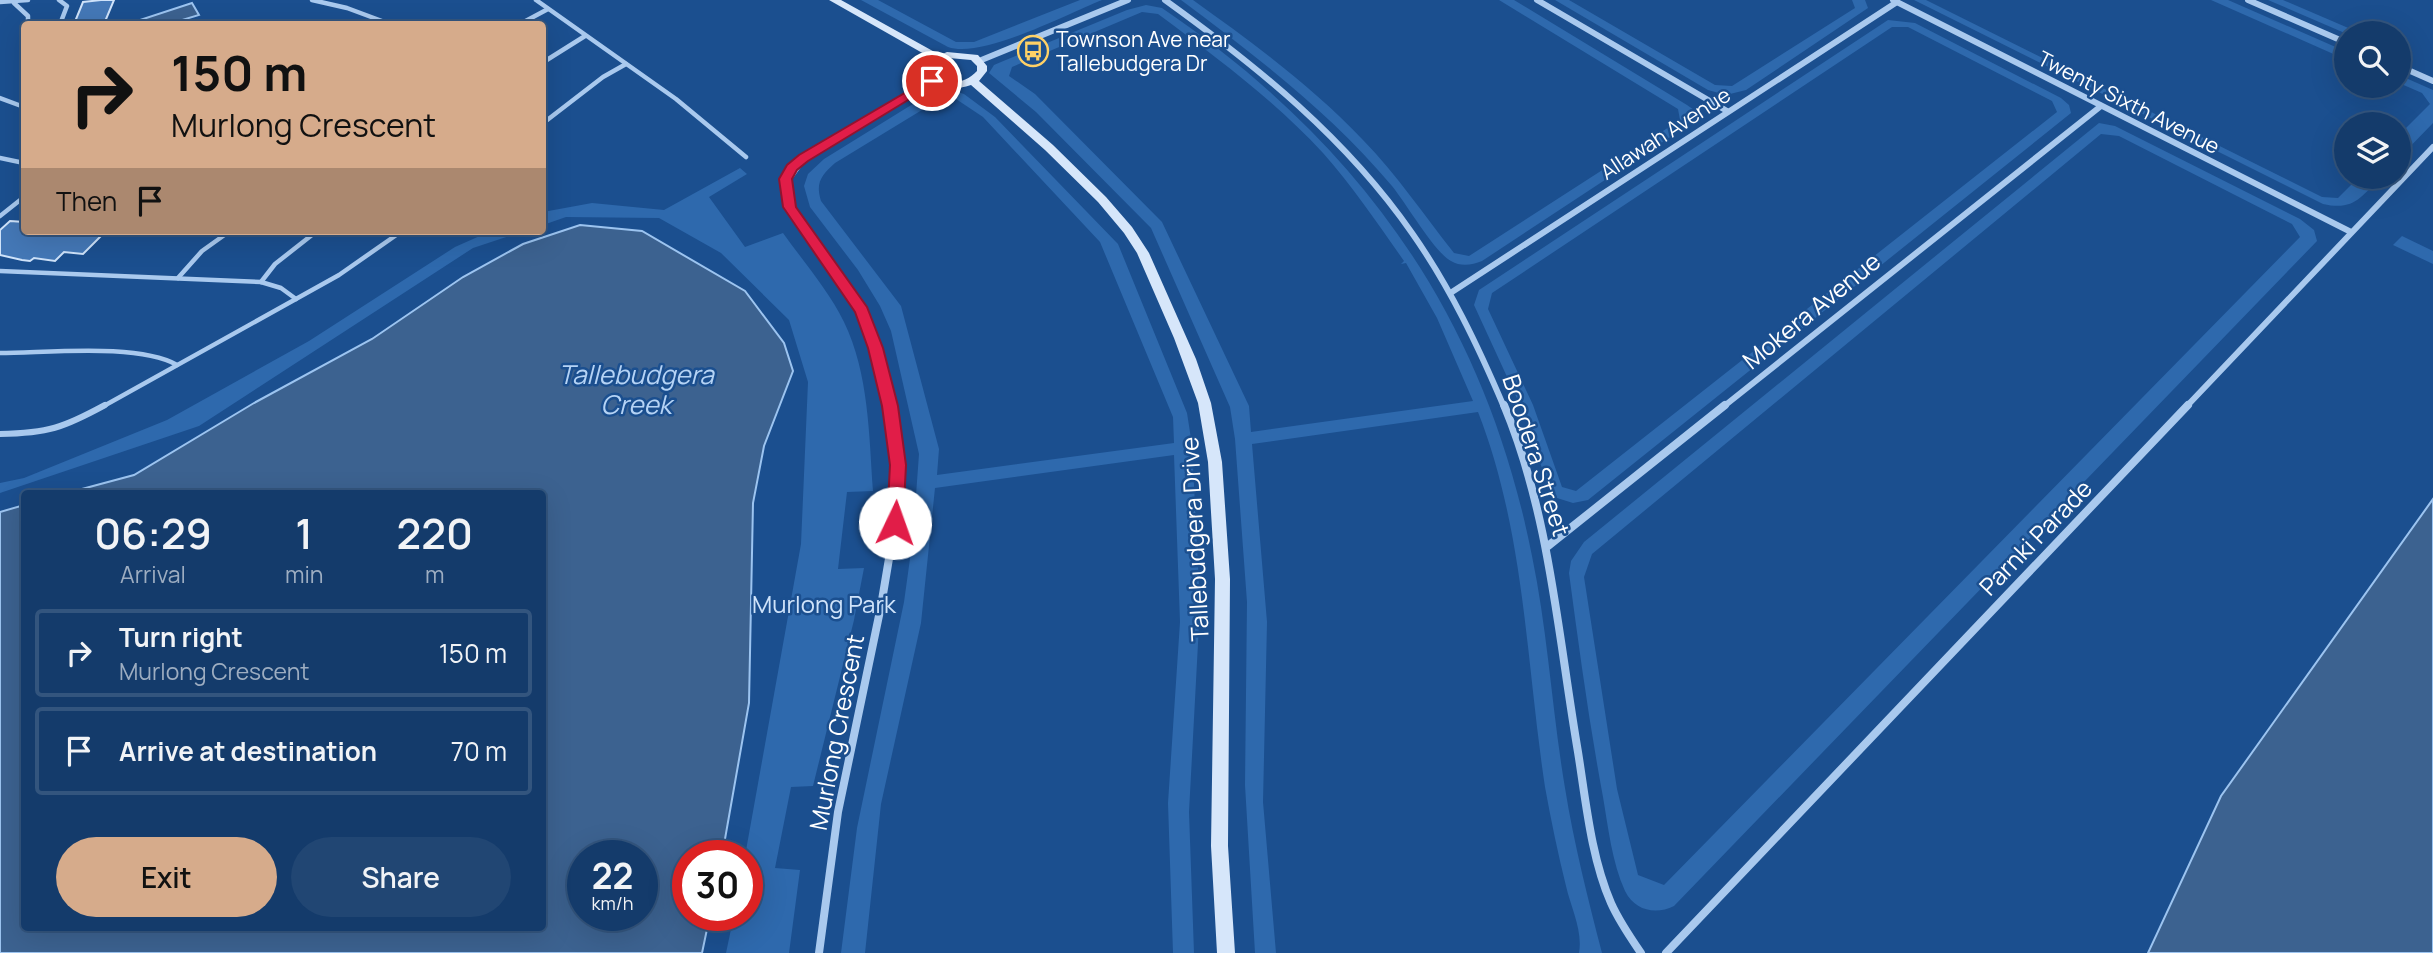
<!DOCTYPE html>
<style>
:root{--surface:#143b6b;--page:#214673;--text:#f1f3f6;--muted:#9dadc1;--line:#33557e;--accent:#d6ab8b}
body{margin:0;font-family:Manrope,sans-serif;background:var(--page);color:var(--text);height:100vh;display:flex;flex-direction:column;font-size:26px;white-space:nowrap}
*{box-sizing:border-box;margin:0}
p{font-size:23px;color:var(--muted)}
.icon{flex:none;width:38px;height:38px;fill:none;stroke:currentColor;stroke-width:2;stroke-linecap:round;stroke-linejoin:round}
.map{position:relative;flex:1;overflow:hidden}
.panel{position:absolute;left:21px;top:490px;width:525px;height:441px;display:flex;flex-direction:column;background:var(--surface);border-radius:7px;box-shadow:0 7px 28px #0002,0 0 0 2px var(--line)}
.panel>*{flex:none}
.guide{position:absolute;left:21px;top:21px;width:525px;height:214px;border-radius:7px;box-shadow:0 7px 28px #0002,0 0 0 2px var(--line);background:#d6ab8b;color:#111;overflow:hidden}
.buttons{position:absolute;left:2334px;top:21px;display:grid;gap:14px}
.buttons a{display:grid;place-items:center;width:77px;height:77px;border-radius:50%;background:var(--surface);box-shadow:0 7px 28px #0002,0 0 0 2px var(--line);font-size:35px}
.speed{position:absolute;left:567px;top:840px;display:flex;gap:14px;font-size:35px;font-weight:700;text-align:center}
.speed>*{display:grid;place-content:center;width:91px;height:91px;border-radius:50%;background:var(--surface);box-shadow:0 7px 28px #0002,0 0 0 2px var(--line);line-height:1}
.speed small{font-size:18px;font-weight:400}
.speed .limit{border:10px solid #d22;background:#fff;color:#111}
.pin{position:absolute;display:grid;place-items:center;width:60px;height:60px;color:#fff;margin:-30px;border:4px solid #fff;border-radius:50%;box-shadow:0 2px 7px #0007}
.me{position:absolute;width:77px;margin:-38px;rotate:3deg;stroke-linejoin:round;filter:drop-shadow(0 0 5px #0008)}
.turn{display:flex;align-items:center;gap:24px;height:147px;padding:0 35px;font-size:32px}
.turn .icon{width:91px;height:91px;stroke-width:2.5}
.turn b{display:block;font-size:49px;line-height:60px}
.then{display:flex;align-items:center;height:66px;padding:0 35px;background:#0003;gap:14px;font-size:26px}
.eta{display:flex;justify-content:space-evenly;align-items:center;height:119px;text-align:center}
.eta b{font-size:42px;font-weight:600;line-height:49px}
.action{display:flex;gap:14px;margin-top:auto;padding:14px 35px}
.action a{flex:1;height:80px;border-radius:42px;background:var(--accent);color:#111;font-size:28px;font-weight:600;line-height:80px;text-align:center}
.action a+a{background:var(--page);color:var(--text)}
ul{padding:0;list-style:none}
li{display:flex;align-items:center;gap:21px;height:88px;margin:0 14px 10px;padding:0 21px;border:4px solid var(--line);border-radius:7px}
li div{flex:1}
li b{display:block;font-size:26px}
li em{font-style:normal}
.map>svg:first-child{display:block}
.green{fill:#2e69ad;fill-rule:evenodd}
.water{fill:#3c6290;stroke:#9cc4f0;stroke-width:2;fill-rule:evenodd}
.building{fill:#4478b7;stroke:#cfe3fa;stroke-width:2}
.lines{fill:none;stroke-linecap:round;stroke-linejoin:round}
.lane-far1{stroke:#a9c9ee;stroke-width:4.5}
.lane{stroke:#a9c9ee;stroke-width:6}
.street-far1{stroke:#a9c9ee;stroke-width:6}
.street{stroke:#a9c9ee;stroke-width:8}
.secondary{fill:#d6e6fa;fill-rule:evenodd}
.route{fill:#e11d48;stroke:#92132f;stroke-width:2}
.labels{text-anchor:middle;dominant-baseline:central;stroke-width:5;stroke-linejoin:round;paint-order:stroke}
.far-poi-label{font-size:21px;fill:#fff;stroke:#1b4f8f;text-anchor:start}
.far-street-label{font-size:21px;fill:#fff;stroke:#1b4f8f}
.street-label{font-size:24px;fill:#fff;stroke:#1b4f8f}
.park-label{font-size:24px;fill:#cfe3fa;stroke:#1b4f8f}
.water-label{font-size:26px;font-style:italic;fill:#b5d3f5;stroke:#1b4f8f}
</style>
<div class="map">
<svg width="2433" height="953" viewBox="0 0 2433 953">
<rect width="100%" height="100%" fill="#1b4f8f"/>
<!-- green -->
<g class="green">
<path d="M 861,0 L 878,0 L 956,42 L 974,42 L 1080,0 L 1102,0 C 1067,14 982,59 948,47 Z"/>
<path d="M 1181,0 L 1193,0 C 1253,43 1312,86 1363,140 C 1397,175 1424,215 1454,253 L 1469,256 L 1680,120 L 1678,109 L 1499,0 L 1514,0 L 1687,105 L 1694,110 L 1696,120 L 1482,261 C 1472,265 1461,267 1451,261 C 1435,253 1406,203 1392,186 C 1331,113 1257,57 1181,0 Z"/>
<polygon points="1555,0 1569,0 1715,85 1732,86 1855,8 1852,0 1865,0 1868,8 1746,90 1726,95 1708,90"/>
<path d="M 1914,0 L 1926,0 L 2322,197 L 2338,198 L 2359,177 L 2381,177 C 2361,197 2354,211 2323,204 Z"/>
<polygon points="2211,0 2228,0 2347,52 2347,60"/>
<polygon points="2268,0 2283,0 2360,33 2347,34"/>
<path d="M 1146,5 L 1162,8 C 1362,144 1485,318 1532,556 C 1548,633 1552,711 1565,788 C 1574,844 1588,899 1602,953 L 1579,953 C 1583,931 1571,908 1566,886 C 1558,854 1551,820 1545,787 C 1526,662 1525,532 1478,412 L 1252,444 L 1267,622 L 1263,802 L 1276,953 L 1255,953 L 1245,785 L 1247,602 L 1235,439 L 1230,407 L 1151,228 L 1036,112 L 989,73 L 994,65 L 1001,62 L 1127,10 ZM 1142,12 L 1158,14 C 1216,57 1274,100 1323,153 C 1353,187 1378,224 1404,261 L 1401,264 L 1406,263 L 1437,318 L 1473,401 L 1251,432 L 1249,406 L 1162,222 L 1035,94 L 1009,76 L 1012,67 Z"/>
<path d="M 1888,20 L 1915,23 L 2061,98 L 2069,105 L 2071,113 L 1588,500 L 1573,503 L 1557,498 L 1550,491 L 1520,405 L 1474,305 L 1479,290 ZM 1892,27 L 1908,27 L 2052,101 L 2057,112 L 1576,491 L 1562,487 L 1533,405 L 1488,309 L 1492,293 Z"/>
<polygon points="2399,75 2433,90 2433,123 2399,158 2399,135 2430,104 2422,93 2399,83"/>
<path d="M 951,90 L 964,94 L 995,117 L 1118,244 L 1187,413 L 1192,445 L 1200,606 L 1189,812 L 1194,953 L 1173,953 L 1168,803 L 1180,622 L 1174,455 L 935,488 L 921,623 L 881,804 L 865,953 L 841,953 L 857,828 L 904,602 L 913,537 L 919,454 L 891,331 L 880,306 L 858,270 L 810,207 L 804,186 L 808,174 L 824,159 L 929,94 ZM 940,99 L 956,99 L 983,117 L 1100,242 L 1173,417 L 1174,443 L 937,475 L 939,449 L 901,306 L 821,201 C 815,182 822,175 835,163 Z"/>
<path d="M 2099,123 L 2115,126 L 2300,219 L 2314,230 L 2317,241 L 1674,906 C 1656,915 1635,911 1625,891 C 1612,863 1608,826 1603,797 C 1589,722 1579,648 1569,573 L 1571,561 L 1584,542 ZM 2101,134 L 2119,136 L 2292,224 L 2300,237 L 1664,885 L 1638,875 L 1617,789 L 1584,577 L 1592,554 Z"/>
<path d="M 740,168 L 747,174 L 709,197 L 745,247 L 783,233 C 803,261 829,291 844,322 C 869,374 869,434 873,491 L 847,492 L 838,569 L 864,568 L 854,620 L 813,786 L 791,787 L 775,868 L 800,870 L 789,953 L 726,953 L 734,915 L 747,915 L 747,856 L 745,856 L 801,544 L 808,382 L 789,320 L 721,253 L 659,218 L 566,217 L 543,225 L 543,212 L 592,203 L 664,210 Z"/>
<polygon points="491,231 524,231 473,248 199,426 0,493 0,483 24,478 167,420 309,341 455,247"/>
<polygon points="2402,236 2433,251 2433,264 2393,245"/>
</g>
<!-- water -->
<g class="water">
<polygon points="192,3 199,15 169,24 143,24 140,20"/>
<path d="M 580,225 L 642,231 L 745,291 L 784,343 L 793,371 L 764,446 L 753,503 L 749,703 L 722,856 L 688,856 L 688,915 L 710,915 L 702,953 L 0,953 L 0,512 L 24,505 L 24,928 L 542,928 L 542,494 L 67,493 L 134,475 L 254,403 L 372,339 L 463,277 L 523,244 ZM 583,856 L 642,856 L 642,915 L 583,915 Z"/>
<polygon points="2433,499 2433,953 2148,953 2221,796"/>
</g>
<!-- building -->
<g class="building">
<polygon points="101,0 114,0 104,24 74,24 83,2"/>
<polygon points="10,221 24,222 24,231 106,231 83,254 64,252 55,261 34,258 30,261 22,260 0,255 0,230"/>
</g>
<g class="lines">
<!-- lane-far1 -->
<g class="lane-far1">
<polyline points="59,0 67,6 62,19"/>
<polyline points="312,0 347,8 390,24"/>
<polyline points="536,0 676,99 746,157"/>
<polyline points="0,2 28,0"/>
<polyline points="14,3 28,16 28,24"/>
<polyline points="520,24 548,9"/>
<polyline points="24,33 24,42"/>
<polyline points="542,63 585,36"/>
<polyline points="0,98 24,107"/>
<polyline points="542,124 603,77 626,64"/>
<polyline points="0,158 24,163"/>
<polyline points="0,216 24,197"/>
<polyline points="0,271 261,282 281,288 296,299"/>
<polyline points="178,278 202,251 230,231"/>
<polyline points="261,282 275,264 317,231"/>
<path d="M 0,353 C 47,353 138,343 177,365"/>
<polyline points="102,407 339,275 402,231"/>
</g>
<!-- lane -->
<path class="lane" d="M 0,434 C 48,433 63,428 105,405"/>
<!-- street-far1 -->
<g class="street-far1">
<path d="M 1165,0 C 1258,67 1346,138 1412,233 C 1450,287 1478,346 1504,407"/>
<polyline points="1537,0 1727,111"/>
<polyline points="1893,0 2351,232"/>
<polyline points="2248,0 2347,43"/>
<polyline points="979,61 1128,0"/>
<polyline points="2399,66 2433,81"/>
<polyline points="1452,292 1897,2"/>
<polyline points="890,407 862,311 789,207 788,180 804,158 932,81"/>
<polyline points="1723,407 2101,106"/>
<polyline points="2186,407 2433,147"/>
</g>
<!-- street -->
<g class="street">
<path d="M 1504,405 C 1550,515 1558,636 1578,752 C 1586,802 1591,857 1611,903 C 1619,921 1630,937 1641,953"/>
<polyline points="1548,546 1725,405"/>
<polyline points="819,953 838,812 881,606 895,523 898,465 890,405"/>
<polyline points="1666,953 2188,405"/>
</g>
<!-- secondary -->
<path class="secondary" d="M 829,0 L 841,0 L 940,55 L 947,52 L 978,55 L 987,66 L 987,71 L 979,81 L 1053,145 L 1106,197 L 1132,227 L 1149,253 L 1196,359 L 1211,403 L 1222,462 L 1230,579 L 1228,846 L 1235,953 L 1217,953 L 1211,846 L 1215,579 L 1208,462 L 1198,403 L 1174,338 L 1137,253 L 1124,233 L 1098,202 L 1045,150 L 971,85 C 953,91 936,90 923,76 L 923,67 L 933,59 ZM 949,58 L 971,60 L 977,66 L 977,71 C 965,84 948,86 933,75 L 933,68 Z"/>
</g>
<!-- route -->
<polygon class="route" points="932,77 938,81 936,83 808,161 797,170 792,179 796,207 867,307 883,348 898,406 906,465 903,523 901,528 890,528 887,523 890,465 882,406 868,348 855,312 783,207 779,179 787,165 799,155"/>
<!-- icons -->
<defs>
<g id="bus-ring" transform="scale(1.575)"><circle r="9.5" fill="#1b4f8f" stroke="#ffd166" stroke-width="1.5"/><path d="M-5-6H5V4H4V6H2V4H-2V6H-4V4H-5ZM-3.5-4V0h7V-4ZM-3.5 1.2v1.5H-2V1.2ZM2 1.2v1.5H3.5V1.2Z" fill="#ffd166"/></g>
</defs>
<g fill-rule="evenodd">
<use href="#bus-ring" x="1033" y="51"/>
</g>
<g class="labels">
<!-- far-poi labels -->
<g class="far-poi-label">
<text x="1056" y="39">Townson Ave near<tspan x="1056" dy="24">Tallebudgera Dr</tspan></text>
</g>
<!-- far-street labels -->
<g class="far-street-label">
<text transform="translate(2129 102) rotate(27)">Twenty Sixth Avenue</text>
<text transform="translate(1665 133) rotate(-33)">Allawah Avenue</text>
</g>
<!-- street labels -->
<g class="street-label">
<text transform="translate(1811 310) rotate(-39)">Mokera Avenue</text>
<text transform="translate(1537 455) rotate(72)">Boodera Street</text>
<text transform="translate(2035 537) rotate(-46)">Parnki Parade</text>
<text transform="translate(1194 539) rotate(-93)">Tallebudgera Drive</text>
<text transform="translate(836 732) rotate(-79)">Murlong Crescent</text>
</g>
<!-- park labels -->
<g class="park-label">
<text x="824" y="603">Murlong Park</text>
</g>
<!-- water labels -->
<g class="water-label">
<text x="636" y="374">Tallebudgera<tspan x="636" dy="30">Creek</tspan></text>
</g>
</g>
</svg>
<div class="buttons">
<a><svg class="icon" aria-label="search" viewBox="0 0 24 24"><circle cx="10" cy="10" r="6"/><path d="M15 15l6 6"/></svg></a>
<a><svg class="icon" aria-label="layers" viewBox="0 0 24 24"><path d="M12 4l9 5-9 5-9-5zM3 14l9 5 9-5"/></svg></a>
</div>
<div class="speed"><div>22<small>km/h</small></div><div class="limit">30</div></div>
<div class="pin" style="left:932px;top:81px;background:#d93025"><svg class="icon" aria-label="arrive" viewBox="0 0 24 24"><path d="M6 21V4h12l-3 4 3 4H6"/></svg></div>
<svg class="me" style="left:895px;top:523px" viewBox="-20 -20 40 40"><circle r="19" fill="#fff"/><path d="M0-13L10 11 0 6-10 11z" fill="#e11d48"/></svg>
<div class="guide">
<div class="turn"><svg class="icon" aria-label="right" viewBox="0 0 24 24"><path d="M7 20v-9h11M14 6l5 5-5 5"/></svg><div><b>150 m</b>Murlong Crescent</div></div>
<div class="then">Then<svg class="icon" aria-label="arrive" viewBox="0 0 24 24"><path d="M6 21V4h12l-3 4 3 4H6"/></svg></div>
</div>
<section class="panel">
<div class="eta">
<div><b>06:29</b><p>Arrival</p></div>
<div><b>1</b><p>min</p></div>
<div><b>220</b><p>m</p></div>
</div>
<ul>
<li><svg class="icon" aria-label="right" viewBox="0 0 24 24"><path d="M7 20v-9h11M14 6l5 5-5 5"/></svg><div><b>Turn right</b><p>Murlong Crescent</p></div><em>150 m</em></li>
<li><svg class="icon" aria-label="arrive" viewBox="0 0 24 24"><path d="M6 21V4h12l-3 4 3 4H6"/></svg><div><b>Arrive at destination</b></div><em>70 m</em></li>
</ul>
<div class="action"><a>Exit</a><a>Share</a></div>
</section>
</div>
